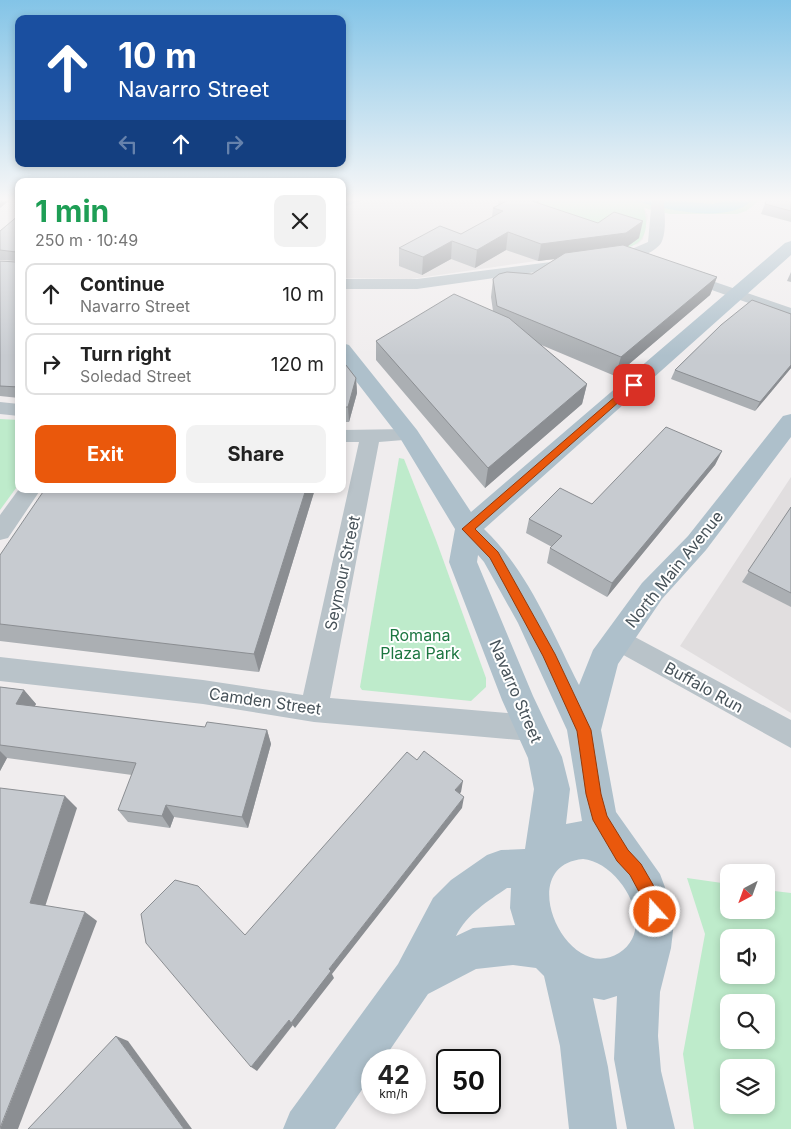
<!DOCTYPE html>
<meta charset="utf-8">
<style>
:root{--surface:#fff;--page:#f2f2f2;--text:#222;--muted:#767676;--line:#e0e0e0;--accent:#ea580c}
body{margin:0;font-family:Inter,sans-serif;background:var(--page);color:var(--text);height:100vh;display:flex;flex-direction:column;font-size:19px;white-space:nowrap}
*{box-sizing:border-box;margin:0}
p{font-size:16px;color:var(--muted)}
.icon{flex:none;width:28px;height:28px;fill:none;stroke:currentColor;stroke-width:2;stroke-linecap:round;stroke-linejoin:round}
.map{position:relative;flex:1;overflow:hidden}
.panel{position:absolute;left:15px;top:178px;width:331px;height:315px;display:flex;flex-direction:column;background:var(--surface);border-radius:10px;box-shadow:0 2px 8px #0003}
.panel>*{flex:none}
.banner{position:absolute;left:15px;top:15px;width:331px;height:152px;border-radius:10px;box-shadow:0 2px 8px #0003;background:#1a4fa0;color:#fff;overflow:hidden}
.needle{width:32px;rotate:221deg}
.buttons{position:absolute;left:720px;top:864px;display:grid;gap:10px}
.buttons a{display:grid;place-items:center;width:55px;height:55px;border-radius:10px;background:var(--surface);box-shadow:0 2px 8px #0003;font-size:25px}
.speed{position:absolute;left:361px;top:1049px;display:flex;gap:10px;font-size:25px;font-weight:700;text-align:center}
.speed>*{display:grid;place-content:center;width:65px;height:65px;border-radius:50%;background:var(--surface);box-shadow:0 2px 8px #0003;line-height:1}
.speed small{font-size:12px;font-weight:400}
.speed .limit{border:2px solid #111;border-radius:8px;background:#fff;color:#111}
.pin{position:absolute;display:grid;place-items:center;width:42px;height:42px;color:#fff;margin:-21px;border-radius:10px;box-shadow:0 2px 8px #0006}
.me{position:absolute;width:55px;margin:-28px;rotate:340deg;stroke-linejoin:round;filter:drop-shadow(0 0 4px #0008)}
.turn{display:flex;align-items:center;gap:18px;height:105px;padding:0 20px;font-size:22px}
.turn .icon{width:65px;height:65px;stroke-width:2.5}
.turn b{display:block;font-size:35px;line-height:42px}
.lanes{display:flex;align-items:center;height:48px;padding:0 20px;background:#0003;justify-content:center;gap:25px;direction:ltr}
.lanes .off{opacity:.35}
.round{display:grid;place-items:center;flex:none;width:52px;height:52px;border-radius:10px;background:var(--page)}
.head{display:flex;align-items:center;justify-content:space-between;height:85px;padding:0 20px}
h1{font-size:30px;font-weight:700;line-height:38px;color:#1e9e55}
.action{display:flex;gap:10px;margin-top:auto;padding:10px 20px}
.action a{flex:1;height:58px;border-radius:10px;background:var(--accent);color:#fff;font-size:20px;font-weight:700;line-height:58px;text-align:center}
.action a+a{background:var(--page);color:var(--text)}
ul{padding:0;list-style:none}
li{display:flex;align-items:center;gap:15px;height:62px;margin:0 10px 8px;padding:0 10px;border:2px solid var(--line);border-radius:10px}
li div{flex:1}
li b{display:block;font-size:19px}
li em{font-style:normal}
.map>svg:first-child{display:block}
.education{fill:#e1dedf}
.green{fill:#beebcb;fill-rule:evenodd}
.water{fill:#8ddce6}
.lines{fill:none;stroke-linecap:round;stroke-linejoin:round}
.minor{fill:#b9c3c9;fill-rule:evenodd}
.major{fill:#aec0cb;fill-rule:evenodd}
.wall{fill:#abafb3}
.shaded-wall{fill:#8b8e92}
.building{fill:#c7cbd0;stroke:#8b8e92}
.route{fill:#ea580c;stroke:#983908}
.labels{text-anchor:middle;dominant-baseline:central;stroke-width:4;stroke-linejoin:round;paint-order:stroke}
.street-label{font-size:16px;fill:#475259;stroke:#fff}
.park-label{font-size:16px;fill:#1c7640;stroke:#fff}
</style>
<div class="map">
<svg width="791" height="1129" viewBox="0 0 791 1129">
<rect width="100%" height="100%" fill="#f0edee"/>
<!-- education -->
<g class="education">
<polygon points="371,198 602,198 644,208 648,216 643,239 638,244 592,253 411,279 343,278 343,206"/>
<polygon points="791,477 791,713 680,646"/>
</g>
<!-- green -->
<g class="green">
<path d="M 525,198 L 763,198 L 746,211 L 737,214 L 670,214 L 644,208 C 651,238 640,247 611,252 L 638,238 L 518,214 Z"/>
<polygon points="0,419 19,420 19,484 0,510"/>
<polygon points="399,458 404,459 436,540 486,678 486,687 471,701 362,690 360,687"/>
<path d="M 687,878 L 729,884 L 729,910 L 766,910 L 766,890 L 791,893 L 791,1129 L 694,1129 L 683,1054 L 705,934 ZM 729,938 L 766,938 L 766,975 L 729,975 ZM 766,1002 L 766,1040 L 729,1040 L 729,1002 ZM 729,1068 L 766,1068 L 766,1105 L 729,1105 Z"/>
</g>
<!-- water -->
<path class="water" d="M 627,198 L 655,198 L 713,204 L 732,198 L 754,198 C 732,227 656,208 627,198 Z"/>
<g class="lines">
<!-- minor -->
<g class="minor">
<path d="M 652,198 L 664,198 C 664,211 667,229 662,241 C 657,255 618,265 605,262 L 603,259 L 605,256 L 625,252 L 648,242 Z"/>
<polygon points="574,259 579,260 581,263 579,266 417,289 342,289 342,279 417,279"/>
<polygon points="683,271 791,308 791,318 678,278 676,275 678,272"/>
<polygon points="0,402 19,404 19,416 0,414"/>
<polygon points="409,429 416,431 419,435 416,439 379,442 330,698 530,715 540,719 544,728 540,737 530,741 314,722 203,704 0,681 0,657 203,680 303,695 359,442 342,442 342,430"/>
<polygon points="19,489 41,489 8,538 0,540 0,515"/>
<polygon points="618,628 791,720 791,748 609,647 605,639 609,631"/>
</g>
<!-- major -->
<g class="major">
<polygon points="342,198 363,198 361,201 342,207"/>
<path d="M 791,241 L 791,255 L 484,529 C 528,571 552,632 579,685 L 593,650 L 642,583 L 688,536 L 783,416 L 791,414 L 791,437 L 706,550 L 662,599 L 618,664 L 601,730 L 616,812 L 660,874 L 675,914 L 671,948 L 660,992 L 658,1036 L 661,1071 L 675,1129 L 627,1129 L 614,1059 L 617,996 L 604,1000 L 593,998 L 608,1067 L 617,1129 L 569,1129 L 560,1046 L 544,976 L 536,968 L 513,965 L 476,969 L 428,994 L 383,1060 L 372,1060 L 372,1075 L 335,1129 L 283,1129 L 290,1112 L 398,964 L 433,898 L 451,880 L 487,855 L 501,850 L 525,849 L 534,789 L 528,758 L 502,700 L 449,562 L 455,529 L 400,438 L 342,363 L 342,343 L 349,345 L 417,430 L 471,512 L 785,243 ZM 478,555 L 484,562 L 518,623 L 567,730 L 582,821 L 566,824 L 570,789 L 562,757 L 533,696 L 477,562 ZM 583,859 C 620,862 659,928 619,953 C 567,986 512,865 583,859 ZM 507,888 L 511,888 L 510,908 L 515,925 L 473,928 L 456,936 C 467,914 488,901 507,888 Z"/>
</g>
</g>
<!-- wall -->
<g class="wall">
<polygon points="499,198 540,198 539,202 537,203 639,238 627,247 717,277 710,295 615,376 539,344 587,384 582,404 485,488 376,360 376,341 493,311 491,297 493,279 532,274 555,259 538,261 506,250 475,268 451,259 422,275 399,266 399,248 461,234 492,217 493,208 498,205"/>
<polygon points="767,198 784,198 791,199 791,222 761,214"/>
<polygon points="19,215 19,398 0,396 0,261 16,262 16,261 0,260 0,231"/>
<polygon points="791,272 791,282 787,281"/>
<polygon points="342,360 356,378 357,393 349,422 342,422"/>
<polygon points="791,368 755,411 671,379 675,370"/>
<polygon points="722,451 715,465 607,597 547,563 550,548 552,547 526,533 529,519 592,504"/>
<polygon points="315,489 259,672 0,641 0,555"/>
<polygon points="791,507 791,607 742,582"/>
<polygon points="0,687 24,690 36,704 34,707 205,727 267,730 271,744 248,828 174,817 170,828 128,822 118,810 132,775 7,758 0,771"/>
</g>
<!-- shaded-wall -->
<g class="shaded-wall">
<polygon points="0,198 13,198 0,208"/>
<polygon points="522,198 540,198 539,202 520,213"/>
<polygon points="643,221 639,238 621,251 538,261 541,244"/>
<polygon points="508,232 506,250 475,268 477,250"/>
<polygon points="452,241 451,259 422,275 423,257"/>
<polygon points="717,277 710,295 615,376 621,357"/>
<polygon points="791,365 791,368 755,411 760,402"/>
<polygon points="356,378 357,393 349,422 348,407"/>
<polygon points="587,384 582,404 485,488 488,468"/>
<polygon points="722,451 715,465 607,597 612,583"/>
<polygon points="306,489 315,489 259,672 254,654"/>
<polygon points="24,690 36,704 28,718 16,704"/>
<polygon points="267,730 271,744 248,828 242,817"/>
<polygon points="0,751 7,758 0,771"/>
<polygon points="463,781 461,792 454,801 455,790"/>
<polygon points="65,796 77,808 43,913 30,903"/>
<polygon points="464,797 462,808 332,974 334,978 295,1028 291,1023 329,969"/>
<polygon points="166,805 174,817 170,828 162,816"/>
<polygon points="85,912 97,921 18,1129 0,1129"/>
<polygon points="289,1020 293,1025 257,1071 251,1067"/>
<polygon points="116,1036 128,1041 192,1129 184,1129"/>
</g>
<!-- building -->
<g class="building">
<polygon points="512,198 523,198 598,223 614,212 643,221 626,233 541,244 508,232 477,250 452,241 423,257 399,248 440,226 461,234 503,211 493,208"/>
<polygon points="767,198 784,198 791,199 791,211 765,204"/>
<polygon points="19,215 19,387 0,386 0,261 16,262 16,252 0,250 0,231"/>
<polygon points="623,245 717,277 621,357 497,306 493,279 499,274 507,272 532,274 565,253"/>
<polygon points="454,294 509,318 587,384 488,468 376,341"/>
<polygon points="752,300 791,314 791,365 760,402 675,370 721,325"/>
<polygon points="342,360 356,378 348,407 342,407"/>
<polygon points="666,427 722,451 612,583 550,548 562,536 529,519 560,488 592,504"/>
<polygon points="45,489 306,489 254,654 0,624 0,555"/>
<polygon points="791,507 791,593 748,571"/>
<polygon points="0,687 24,690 16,704 205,727 207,722 267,730 242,817 166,805 162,816 118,810 136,763 0,745"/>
<polygon points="424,751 463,781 455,790 464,797 329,969 331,971 291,1023 289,1020 251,1067 146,943 141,914 175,880 198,886 245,935 407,752 417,760"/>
<polygon points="0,788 65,796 30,903 85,912 0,1128"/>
<polygon points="116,1036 184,1129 28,1129"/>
</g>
<!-- sky -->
<linearGradient id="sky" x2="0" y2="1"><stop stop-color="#83c4e7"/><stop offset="0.56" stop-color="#f8f7f7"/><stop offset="1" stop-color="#f8f7f7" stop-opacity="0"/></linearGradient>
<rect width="791" height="356" fill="url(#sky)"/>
<!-- route -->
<polygon class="route" points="631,383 638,385 475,529 498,552 555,654 591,730 601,794 607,816 628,850 641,864 659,895 664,912 661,918 655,920 650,918 645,903 630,875 617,861 593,820 586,794 577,731 543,656 490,558 462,529"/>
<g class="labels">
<!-- street labels -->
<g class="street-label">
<text transform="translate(674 569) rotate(-51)">North Main Avenue</text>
<text transform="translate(342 573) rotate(-78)">Seymour Street</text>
<text transform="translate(704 687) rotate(29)">Buffalo Run</text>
<text transform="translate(516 691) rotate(67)">Navarro Street</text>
<text transform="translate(265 701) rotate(8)">Camden Street</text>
</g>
<!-- park labels -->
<g class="park-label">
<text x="420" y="635">Romana<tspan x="420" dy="18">Plaza Park</tspan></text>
</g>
</g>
</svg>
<div class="buttons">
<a><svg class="needle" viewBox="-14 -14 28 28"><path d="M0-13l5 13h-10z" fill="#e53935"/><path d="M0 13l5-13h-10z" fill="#767676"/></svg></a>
<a><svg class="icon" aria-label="sound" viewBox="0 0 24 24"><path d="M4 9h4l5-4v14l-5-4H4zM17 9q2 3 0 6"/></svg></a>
<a><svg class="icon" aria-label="search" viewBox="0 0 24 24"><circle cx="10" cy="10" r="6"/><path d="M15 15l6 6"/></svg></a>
<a><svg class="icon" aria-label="layers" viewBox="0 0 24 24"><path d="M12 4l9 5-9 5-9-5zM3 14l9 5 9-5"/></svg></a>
</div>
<div class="speed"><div>42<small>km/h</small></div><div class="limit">50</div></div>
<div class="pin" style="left:634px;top:385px;background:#d93025"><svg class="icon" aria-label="arrive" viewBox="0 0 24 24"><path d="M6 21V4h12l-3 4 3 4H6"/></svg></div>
<svg class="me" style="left:655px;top:912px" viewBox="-20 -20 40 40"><circle r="17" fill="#ea580c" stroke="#fff" stroke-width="3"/><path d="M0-11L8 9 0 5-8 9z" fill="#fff"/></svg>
<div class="banner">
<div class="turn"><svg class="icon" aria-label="ahead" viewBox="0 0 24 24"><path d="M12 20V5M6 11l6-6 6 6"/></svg><div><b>10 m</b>Navarro Street</div></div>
<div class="lanes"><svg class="icon off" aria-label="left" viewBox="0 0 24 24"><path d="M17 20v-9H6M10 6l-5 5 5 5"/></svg><svg class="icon" aria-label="ahead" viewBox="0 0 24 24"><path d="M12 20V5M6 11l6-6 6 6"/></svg><svg class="icon off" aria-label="right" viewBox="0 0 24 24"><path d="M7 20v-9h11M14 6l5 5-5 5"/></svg></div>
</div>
<section class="panel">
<div class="head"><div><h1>1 min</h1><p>250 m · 10:49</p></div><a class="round"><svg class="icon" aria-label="close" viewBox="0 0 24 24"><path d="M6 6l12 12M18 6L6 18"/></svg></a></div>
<ul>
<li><svg class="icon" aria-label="ahead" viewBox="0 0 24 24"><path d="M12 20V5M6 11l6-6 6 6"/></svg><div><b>Continue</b><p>Navarro Street</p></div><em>10 m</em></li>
<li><svg class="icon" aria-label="right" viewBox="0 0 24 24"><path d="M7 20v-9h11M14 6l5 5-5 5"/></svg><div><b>Turn right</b><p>Soledad Street</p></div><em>120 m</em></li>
</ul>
<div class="action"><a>Exit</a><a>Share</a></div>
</section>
</div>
